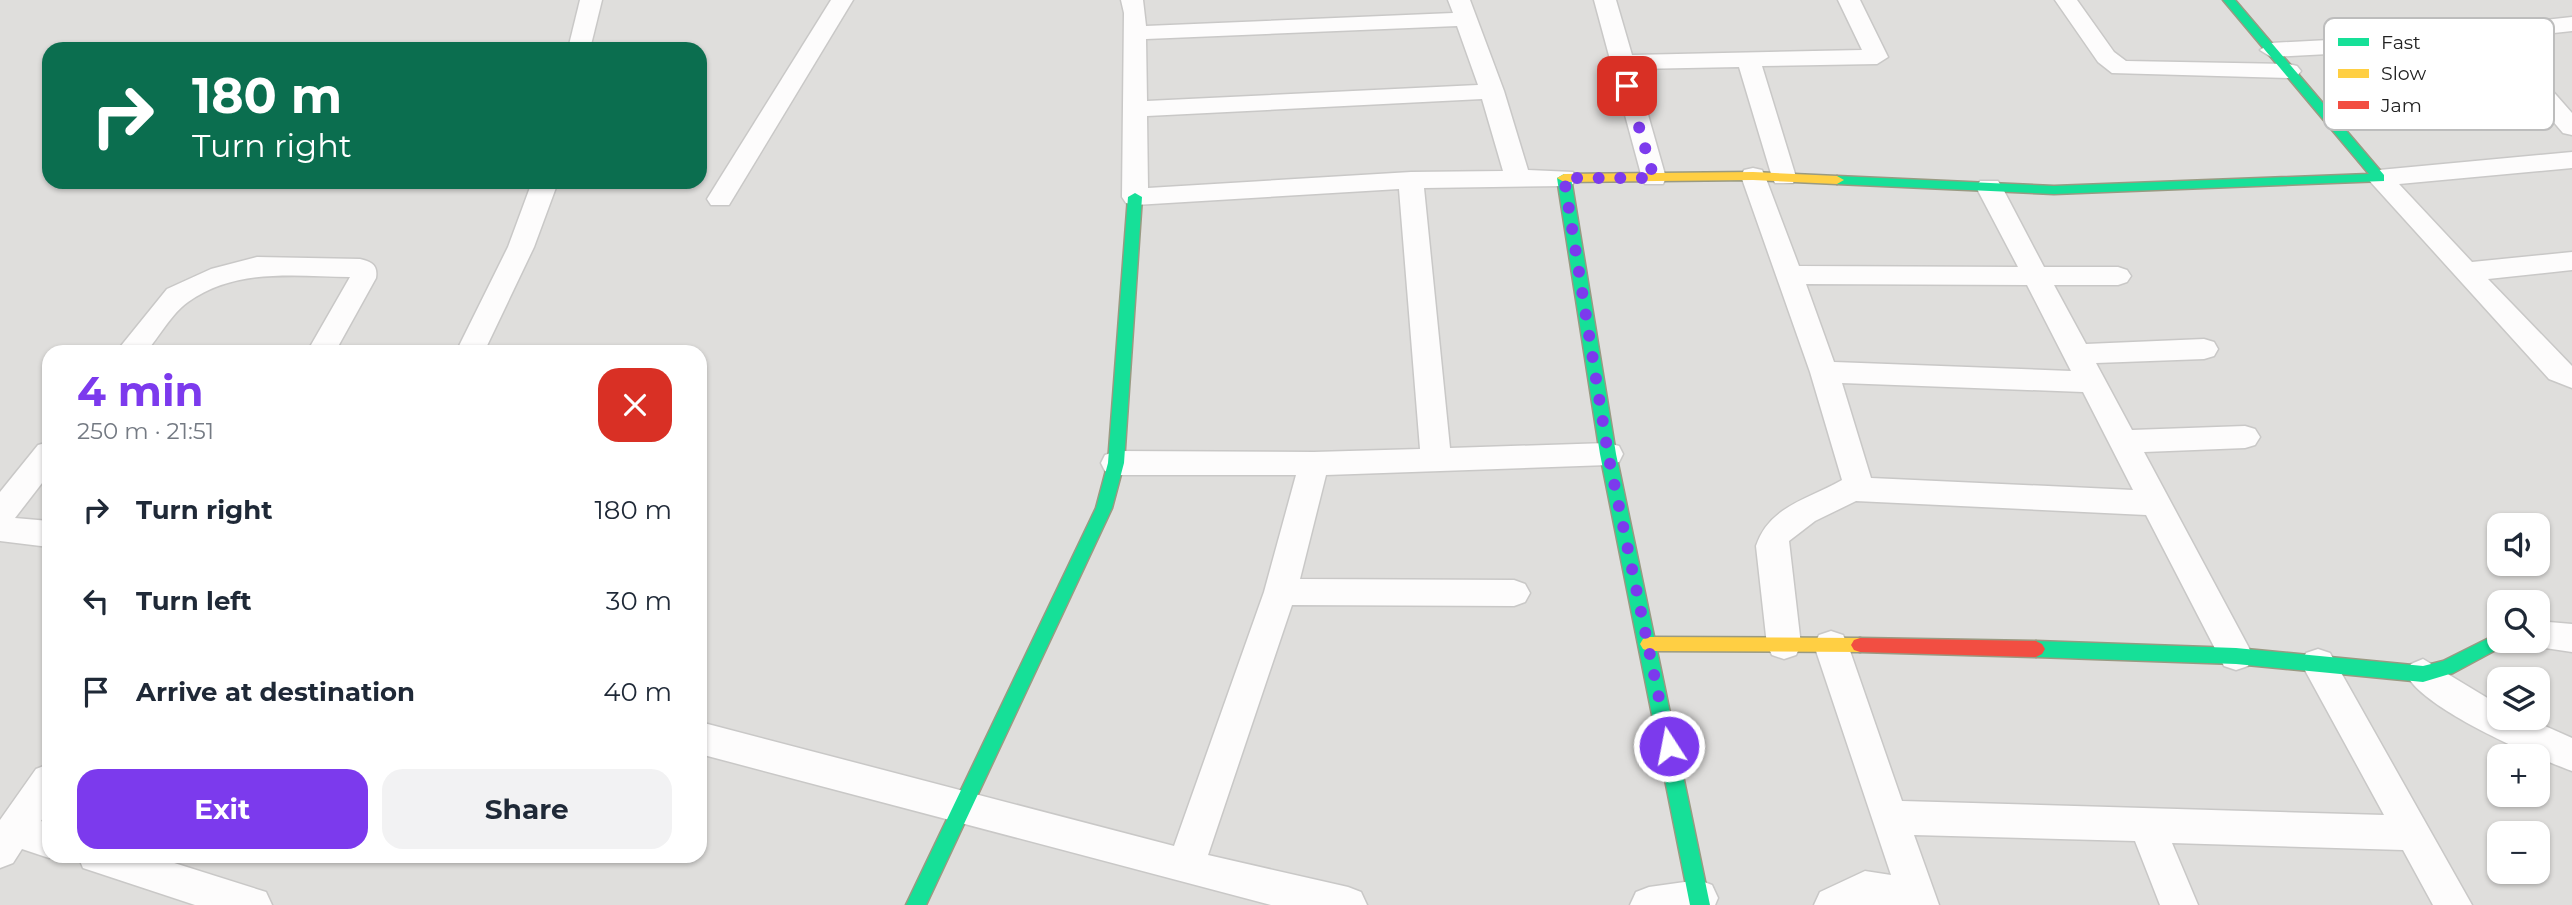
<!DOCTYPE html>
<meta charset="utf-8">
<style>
:root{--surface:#fff;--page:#f2f2f3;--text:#1f2937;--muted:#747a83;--accent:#7c3aed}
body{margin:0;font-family:Montserrat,sans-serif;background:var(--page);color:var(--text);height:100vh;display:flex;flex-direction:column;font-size:26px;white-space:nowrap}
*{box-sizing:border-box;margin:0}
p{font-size:23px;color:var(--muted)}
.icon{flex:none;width:38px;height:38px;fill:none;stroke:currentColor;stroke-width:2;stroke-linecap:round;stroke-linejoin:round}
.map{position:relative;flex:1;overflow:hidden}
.drawer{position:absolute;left:42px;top:345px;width:665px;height:518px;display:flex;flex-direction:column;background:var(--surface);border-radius:21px;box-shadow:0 2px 5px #0004}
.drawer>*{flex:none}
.top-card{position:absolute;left:42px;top:42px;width:665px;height:147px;border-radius:21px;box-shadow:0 2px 5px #0004;background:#0b6e4f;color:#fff;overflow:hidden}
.tools{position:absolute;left:2487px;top:513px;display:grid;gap:14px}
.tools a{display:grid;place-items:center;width:63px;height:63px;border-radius:14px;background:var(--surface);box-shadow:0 2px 5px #0004;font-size:35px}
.pin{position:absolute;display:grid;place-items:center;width:60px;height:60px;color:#fff;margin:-30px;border-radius:14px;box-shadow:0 4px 10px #0006}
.me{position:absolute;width:77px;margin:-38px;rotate:349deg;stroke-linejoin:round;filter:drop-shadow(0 0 5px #0008)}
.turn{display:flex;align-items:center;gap:24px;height:147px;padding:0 35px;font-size:32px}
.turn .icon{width:91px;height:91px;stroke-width:2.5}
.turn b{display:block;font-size:49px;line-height:60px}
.round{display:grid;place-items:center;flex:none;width:74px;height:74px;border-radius:21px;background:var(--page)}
.head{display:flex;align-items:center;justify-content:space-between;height:119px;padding:0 35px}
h1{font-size:42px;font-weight:700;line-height:52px;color:var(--accent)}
.button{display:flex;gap:14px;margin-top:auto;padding:14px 35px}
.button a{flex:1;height:80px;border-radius:21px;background:var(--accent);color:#fff;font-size:28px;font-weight:700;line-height:80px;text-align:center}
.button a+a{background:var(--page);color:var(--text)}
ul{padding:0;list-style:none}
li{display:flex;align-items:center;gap:21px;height:91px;padding:0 35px}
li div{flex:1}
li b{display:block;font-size:26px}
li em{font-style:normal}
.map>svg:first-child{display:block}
.residential{fill:#dfdedc;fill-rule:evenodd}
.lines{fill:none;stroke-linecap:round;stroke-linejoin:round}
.street-casing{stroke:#c9c8c7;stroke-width:3}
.fast-casing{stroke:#999a82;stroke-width:3}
.slow-casing{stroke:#999a82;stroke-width:3}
.jam-casing{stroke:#999a82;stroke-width:3}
.street{fill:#fdfcfc;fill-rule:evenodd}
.fast{fill:#16e098;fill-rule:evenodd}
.slow{fill:#ffcf43;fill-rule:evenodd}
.jam{fill:#f24e42;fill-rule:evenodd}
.route{stroke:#7c3aed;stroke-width:12;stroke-dasharray:0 21.6}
.key{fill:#fff;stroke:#bdbdbd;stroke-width:2}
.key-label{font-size:19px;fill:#222}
</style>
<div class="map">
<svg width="2572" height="905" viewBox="0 0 2572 905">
<rect width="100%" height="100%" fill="#f0eeeb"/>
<!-- residential -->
<path class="residential" d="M 0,0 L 2572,0 L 2572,905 L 0,905 ZM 49,49 L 700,49 L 700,182 L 49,182 ZM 49,352 L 700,352 L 700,856 L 49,856 ZM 2499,525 L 2538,525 L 2538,564 L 2499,564 ZM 2499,602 L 2538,602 L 2538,640 L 2499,640 ZM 2499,679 L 2538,679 L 2538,718 L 2499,718 ZM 2499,756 L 2538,756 L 2538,794 L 2499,794 ZM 2499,833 L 2538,833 L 2538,872 L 2499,872 Z"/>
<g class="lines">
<!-- street casing -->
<g class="street-casing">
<g id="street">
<polygon points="580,0 602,0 590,49 568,49"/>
<polygon points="831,0 853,0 729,205 711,205 707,199"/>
<path d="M 1121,0 L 1143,0 L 1146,26 L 1453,13 L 1448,0 L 1470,0 L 1504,91 L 1528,170 L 1573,172 L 1576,178 L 1573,184 L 1564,186 L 1424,188 L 1450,448 L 1608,443 L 1619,446 L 1623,454 L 1619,462 L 1608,465 L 1326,475 L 1300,579 L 1514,580 L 1525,584 L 1530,593 L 1525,602 L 1514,606 L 1292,605 L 1208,855 L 1348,887 L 1361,892 L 1367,905 L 1271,905 L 700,754 L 700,722 L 1174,846 L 1264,592 L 1296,475 L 1116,475 L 1105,471 L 1101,463 L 1105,455 L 1116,451 L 1314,452 L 1420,449 L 1399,189 L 1135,205 L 1126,203 L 1122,197 L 1124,13 ZM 1457,26 L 1478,85 L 1147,101 L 1146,39 ZM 1482,99 L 1503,171 L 1411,172 L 1148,188 L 1147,116 Z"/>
<polygon points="1594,0 1616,0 1632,55 1862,50 1838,0 1860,0 1888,57 1877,64 1762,66 1796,177 1793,183 1775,183 1772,177 1739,67 1635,69 1666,178 1663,184 1645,184 1642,178"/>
<polygon points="2055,0 2077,0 2114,52 2126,61 2289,64 2297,66 2301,71 2297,76 2289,78 2112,73 2098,62"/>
<polygon points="2572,17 2572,31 2506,38 2572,113 2572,135 2563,133 2484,40 2386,51 2271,57 2260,50 2271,43 2386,37"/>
<polygon points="2572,152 2572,168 2399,184 2472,262 2572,252 2572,270 2488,279 2572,366 2572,388 2549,379 2367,178 2370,172 2379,170"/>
<path d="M 1753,168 L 1762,170 L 1765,176 L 1799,266 L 2018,267 L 1976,187 L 1980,181 L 1998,181 L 2002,187 L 2044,267 L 2118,267 L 2127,270 L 2131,276 L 2127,282 L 2118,285 L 2054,285 L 2086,344 L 2204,339 L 2214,342 L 2218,349 L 2214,356 L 2204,359 L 2096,363 L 2132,430 L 2245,426 L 2255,429 L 2260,437 L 2255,445 L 2245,448 L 2144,452 L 2248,646 L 2253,656 L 2248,666 L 2236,670 L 2224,666 L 2146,515 L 1856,501 L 1815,521 L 1789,541 L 1801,645 L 1796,655 L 1784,659 L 1772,655 L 1767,645 L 1756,546 C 1769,506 1809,499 1842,480 L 1810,372 L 1741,176 L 1744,170 ZM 1806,284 L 2027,285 L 2071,371 L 1834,362 ZM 1842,383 L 2083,392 L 2133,490 L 1871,478 Z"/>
<polygon points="532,182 558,182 534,247 484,352 456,352 508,247"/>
<path d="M 257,257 L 360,259 C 372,262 378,265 376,278 L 335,352 L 307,352 L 350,277 C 294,276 236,268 188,302 C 172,313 159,337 146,352 L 116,352 L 167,289 L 211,269 Z"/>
<polygon points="49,442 49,474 15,518 49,521 49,547 0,541 0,492 38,445"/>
<polygon points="2538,621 2572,624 2572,652 2526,645 2524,640 2538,640"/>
<polygon points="1831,631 1843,635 1848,645 1902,801 2384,815 2301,663 2306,653 2318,649 2330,653 2472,905 2433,905 2403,850 2172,843 2198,905 2160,905 2135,841 1914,835 1939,905 1814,905 1820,892 1865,871 1891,875 1814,645 1819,635"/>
<path d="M 2423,659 L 2499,705 L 2499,718 L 2527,718 L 2572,738 L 2572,771 C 2534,757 2423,709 2406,674 L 2411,664 Z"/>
<polygon points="49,764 49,810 41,821 49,824 49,856 55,856 49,858 22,849 13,863 0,868 0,820 36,769"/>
<polygon points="78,856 152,856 266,892 272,905 195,905 83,868"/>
<polygon points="1699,880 1712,885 1718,898 1715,905 1630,905 1636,892 1649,887"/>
</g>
</g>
<!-- fast casing -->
<g class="fast-casing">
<g id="fast">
<polygon points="2223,0 2235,0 2384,175 2384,181 2054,194 1837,184 1830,180 1837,176 2054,186 2369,174"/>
<polygon points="1564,174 1571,178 1616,454 1710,905 1690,905 1600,454 1557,178"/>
<polygon points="1135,193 1142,197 1124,463 1112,508 926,905 906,905 1096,508 1108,463 1128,197"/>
<polygon points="2499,633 2499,640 2508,640 2505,645 2453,673 2423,682 2236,664 2036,657 2030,654 2027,649 2030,644 2036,641 2236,648 2423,666 2443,661"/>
</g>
</g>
<!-- slow casing -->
<g class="slow-casing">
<g id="slow">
<polygon points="1753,172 1837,176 1844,180 1837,184 1753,180 1564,182 1557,178 1564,174"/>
<polygon points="1649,637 1860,638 1866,640 1869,645 1866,650 1860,652 1649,651 1643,649 1640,644 1643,639"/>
</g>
</g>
<!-- jam casing -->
<g class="jam-casing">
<polygon id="jam" points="1860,638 2036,641 2042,644 2045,649 2042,654 2036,657 1860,652 1854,650 1851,645 1854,640"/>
</g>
<!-- street -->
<use href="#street" class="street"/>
<!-- fast -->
<use href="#fast" class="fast"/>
<!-- slow -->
<use href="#slow" class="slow"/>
<!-- jam -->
<use href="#jam" class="jam"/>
</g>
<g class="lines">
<!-- route -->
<polyline class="route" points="1627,86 1654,178 1564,178 1608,454 1669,746"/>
</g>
<!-- legend -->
<rect x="2324" y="18" width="230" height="112" rx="10" class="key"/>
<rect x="2338" y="38" width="31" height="8" fill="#16e098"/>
<rect x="2338" y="69" width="31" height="9" fill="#ffcf43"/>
<rect x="2338" y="101" width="31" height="8" fill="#f24e42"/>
<g class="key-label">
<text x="2381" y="49">Fast</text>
<text x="2381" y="80">Slow</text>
<text x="2381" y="112">Jam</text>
</g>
</svg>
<div class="tools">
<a><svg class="icon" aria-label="sound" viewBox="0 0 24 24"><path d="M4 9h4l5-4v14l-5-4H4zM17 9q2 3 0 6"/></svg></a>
<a><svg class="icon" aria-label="search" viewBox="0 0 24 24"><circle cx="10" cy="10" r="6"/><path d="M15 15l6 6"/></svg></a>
<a><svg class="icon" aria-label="layers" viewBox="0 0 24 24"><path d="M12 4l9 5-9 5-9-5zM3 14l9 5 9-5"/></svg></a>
<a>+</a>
<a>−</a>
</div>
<div class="pin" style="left:1627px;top:86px;background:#d93025"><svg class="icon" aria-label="arrive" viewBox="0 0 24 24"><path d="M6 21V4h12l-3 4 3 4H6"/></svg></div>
<svg class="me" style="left:1669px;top:746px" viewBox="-20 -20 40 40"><circle r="17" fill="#7c3aed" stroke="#fff" stroke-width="3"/><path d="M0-11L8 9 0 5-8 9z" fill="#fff"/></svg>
<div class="top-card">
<div class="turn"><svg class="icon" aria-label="right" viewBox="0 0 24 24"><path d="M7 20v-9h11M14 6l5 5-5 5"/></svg><div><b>180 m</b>Turn right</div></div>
</div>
<section class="drawer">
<div class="head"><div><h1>4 min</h1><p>250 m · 21:51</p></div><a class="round" style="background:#d93025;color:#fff"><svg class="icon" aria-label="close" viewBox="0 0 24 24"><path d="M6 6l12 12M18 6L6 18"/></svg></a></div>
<ul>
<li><svg class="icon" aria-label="right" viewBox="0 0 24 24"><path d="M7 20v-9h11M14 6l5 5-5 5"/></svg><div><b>Turn right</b></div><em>180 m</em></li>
<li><svg class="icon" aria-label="left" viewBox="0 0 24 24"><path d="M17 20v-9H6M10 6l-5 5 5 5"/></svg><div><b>Turn left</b></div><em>30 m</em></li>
<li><svg class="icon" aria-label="arrive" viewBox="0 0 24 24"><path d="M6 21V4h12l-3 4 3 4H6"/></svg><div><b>Arrive at destination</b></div><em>40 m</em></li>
</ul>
<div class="button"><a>Exit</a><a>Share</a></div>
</section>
</div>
